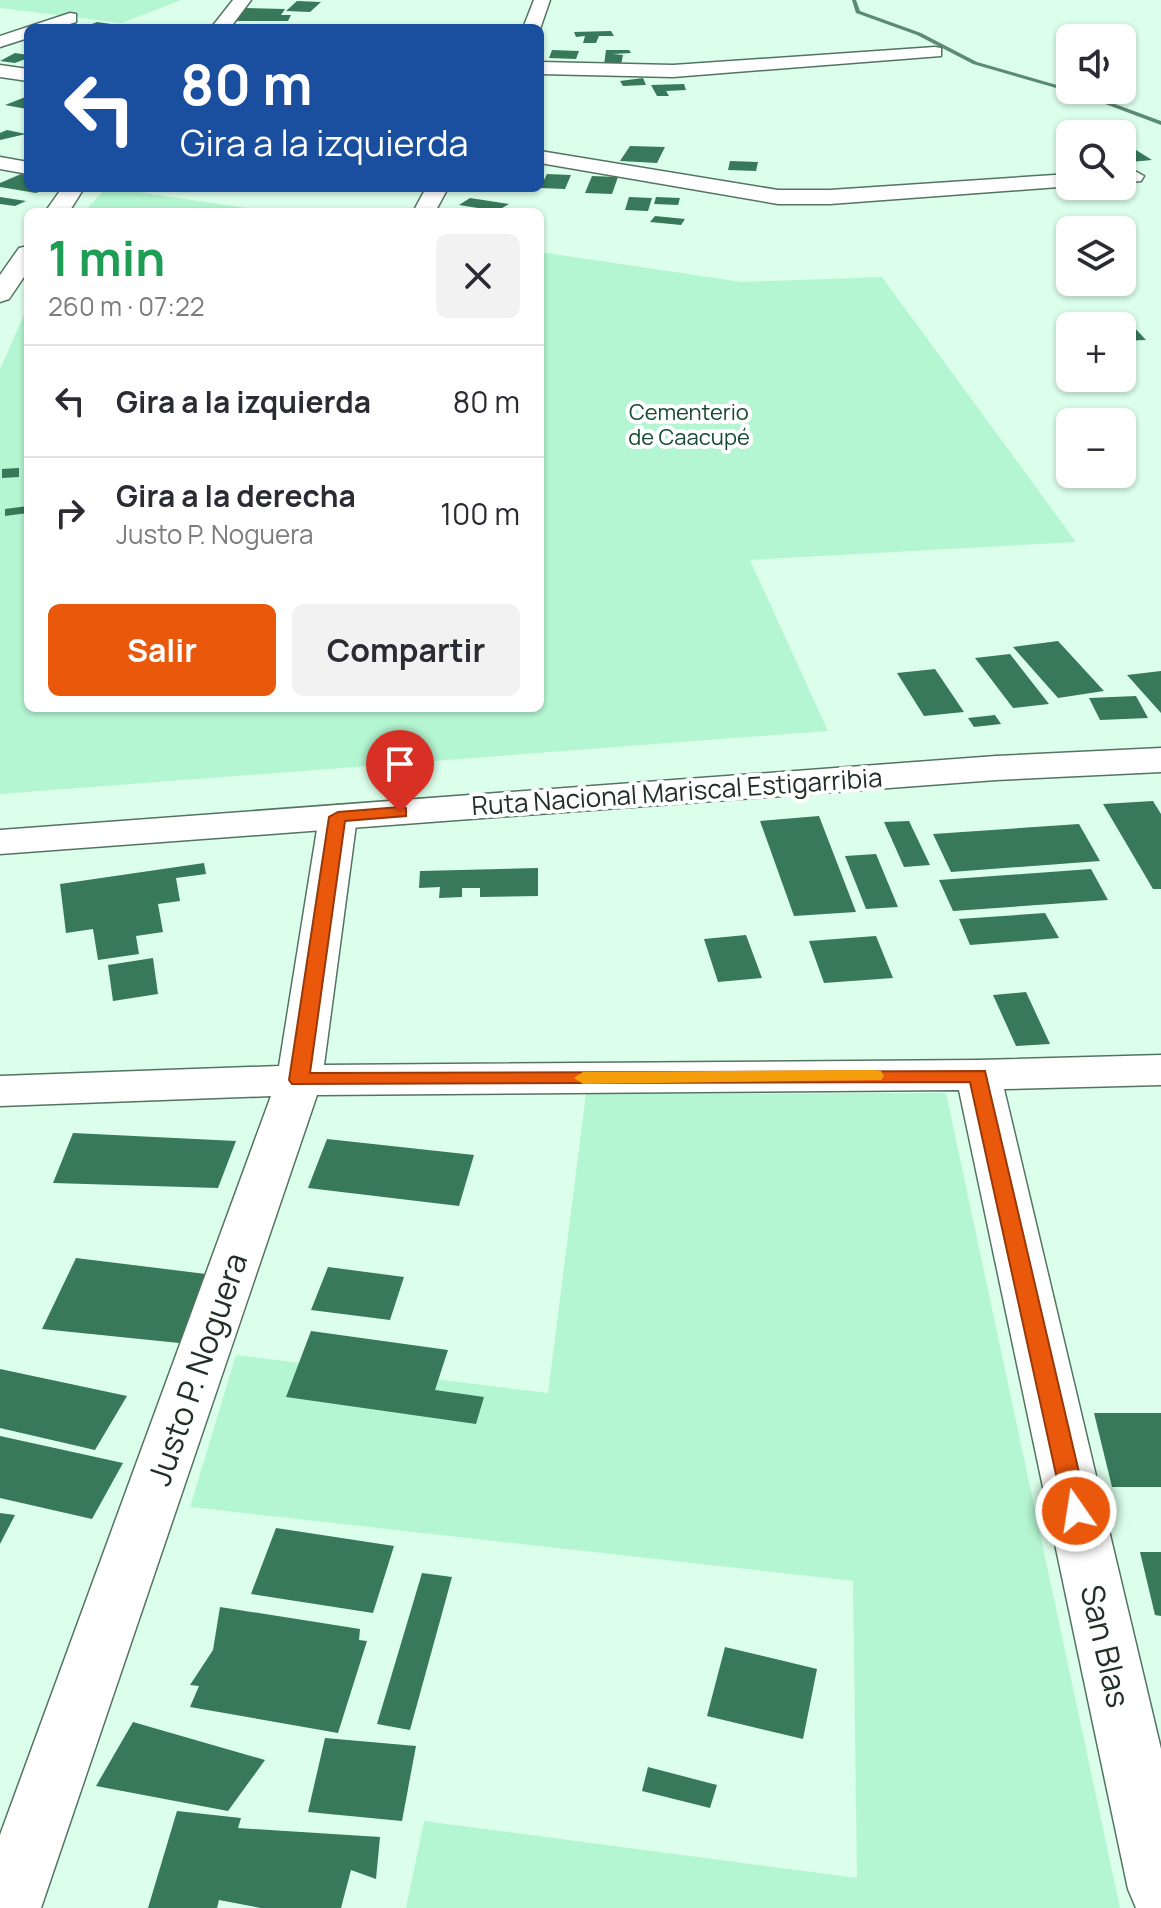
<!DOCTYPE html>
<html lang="es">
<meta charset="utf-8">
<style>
:root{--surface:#fff;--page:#f2f2f3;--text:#2b2b33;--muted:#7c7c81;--line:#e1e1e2;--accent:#ea580c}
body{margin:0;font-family:Manrope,sans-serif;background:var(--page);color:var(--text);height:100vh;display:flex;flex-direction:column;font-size:30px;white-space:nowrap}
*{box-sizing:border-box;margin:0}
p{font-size:26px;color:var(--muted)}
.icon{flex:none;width:44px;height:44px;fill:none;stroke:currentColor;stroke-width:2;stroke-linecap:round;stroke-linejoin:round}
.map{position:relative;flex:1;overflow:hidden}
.details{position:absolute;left:24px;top:208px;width:520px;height:504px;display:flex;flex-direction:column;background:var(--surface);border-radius:12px;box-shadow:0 2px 6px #0004}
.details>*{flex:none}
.banner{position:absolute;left:24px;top:24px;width:520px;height:168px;border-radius:12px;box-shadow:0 2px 6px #0004;background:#1a4fa0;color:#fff;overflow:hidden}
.fabs{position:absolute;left:1056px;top:24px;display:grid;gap:16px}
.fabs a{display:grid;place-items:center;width:80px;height:80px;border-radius:12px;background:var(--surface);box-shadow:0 2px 6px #0004;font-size:40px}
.pin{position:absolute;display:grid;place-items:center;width:68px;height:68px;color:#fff;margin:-82px -34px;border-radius:50% 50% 50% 0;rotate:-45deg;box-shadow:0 0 8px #0007}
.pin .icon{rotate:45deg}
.me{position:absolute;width:88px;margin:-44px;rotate:347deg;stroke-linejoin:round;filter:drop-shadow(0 0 6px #0008)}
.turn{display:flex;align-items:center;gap:28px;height:168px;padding:0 24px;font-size:36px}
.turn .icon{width:104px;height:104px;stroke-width:2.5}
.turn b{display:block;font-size:56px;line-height:68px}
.round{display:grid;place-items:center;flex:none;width:84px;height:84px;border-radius:12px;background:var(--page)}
.headline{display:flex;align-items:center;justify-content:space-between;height:136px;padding:0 24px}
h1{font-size:48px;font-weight:700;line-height:60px;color:#1e9e55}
.cta{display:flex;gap:16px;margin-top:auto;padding:16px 24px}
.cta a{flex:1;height:92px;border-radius:12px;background:var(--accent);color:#fff;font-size:32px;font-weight:700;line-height:92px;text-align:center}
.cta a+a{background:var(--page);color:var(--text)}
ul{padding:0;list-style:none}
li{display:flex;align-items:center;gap:24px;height:112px;padding:0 24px;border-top:2px solid var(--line)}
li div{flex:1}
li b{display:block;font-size:30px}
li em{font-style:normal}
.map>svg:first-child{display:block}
.green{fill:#b5f6d2}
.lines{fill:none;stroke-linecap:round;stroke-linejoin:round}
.stream{fill:#598c71;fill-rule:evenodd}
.building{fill:#377959}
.street-casing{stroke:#547362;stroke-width:3}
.secondary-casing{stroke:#547362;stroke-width:3}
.primary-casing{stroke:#547362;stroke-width:3}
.street{fill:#fff;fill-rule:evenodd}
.secondary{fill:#fff;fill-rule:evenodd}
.primary{fill:#fff;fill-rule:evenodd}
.route{fill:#ea580c;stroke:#983908;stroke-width:2}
.slow{fill:#f59e0b}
.labels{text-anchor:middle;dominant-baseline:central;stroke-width:8;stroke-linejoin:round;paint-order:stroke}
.far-park-label{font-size:22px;fill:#144a32;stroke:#fff}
.street-label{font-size:26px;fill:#233029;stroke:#fff}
.near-street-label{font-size:32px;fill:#233029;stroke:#fff}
</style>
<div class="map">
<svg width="1161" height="1908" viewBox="0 0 1161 1908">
<rect width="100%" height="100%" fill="#dcffeb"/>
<!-- green -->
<g class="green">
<polygon points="0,0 181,0 122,23 0,8"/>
<polygon points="106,188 111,188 273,212 84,212"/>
<polygon points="540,252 742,282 882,277 1076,542 750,560 828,731 0,794 0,369 28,306 28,708 540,708"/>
<polygon points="946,1093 1120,1908 406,1908 424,1821 857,1878 853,1581 190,1507 236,1355 548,1393 586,1094"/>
</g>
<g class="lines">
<!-- stream -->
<polygon class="stream" points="852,0 856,0 860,11 921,33 977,62 1088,94 1161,121 1161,125 1084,96 973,64 917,35 856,13"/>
</g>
<!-- building -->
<g class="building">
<polygon points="297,1 321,2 310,12 286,11"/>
<polygon points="245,8 285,9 281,15 291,15 288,21 235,21"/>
<polygon points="97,22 125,26 125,28 82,28"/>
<polygon points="611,31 614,36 599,36 596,43 583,43 585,36 576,37 574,32"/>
<polygon points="552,50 579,51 576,59 549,58"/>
<polygon points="606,50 629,50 631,53 613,54 623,55 621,65 604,65"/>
<polygon points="15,53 28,55 28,58 15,63 0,61"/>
<polygon points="643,78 646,85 623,86 620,81"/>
<polygon points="684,84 686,90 666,91 669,96 657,96 651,85"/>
<polygon points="28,96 27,109 5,105"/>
<polygon points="7,130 26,134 0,140 0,133"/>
<polygon points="630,146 665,147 657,163 620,161"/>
<polygon points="1136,150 1152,160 1130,162 1122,157 1122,152"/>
<polygon points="730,161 758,162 756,171 728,170"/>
<polygon points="21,174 28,175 28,188 48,188 36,193 0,187 0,183"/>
<polygon points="547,174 571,175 565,189 540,188"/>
<polygon points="592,176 618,177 612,194 585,193"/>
<polygon points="0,197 26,201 15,206 0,204"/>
<polygon points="629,197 652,198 648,211 625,210"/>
<polygon points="656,197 680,198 678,205 654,204"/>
<polygon points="470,198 509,204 497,211 459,205"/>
<polygon points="655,216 685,219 681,225 650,222"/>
<polygon points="1122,326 1133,326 1146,340 1122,341"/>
<polygon points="19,468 19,477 2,478 2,469"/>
<polygon points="28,506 28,513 5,516 5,509"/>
<polygon points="1058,641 1104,691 1058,698 1013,647"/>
<polygon points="1010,654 1049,704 1013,708 975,658"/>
<polygon points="935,669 964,712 924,716 897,673"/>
<polygon points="1161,671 1161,713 1127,675"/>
<polygon points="1136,696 1148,718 1100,720 1089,698"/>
<polygon points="995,715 1001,724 974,727 968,718"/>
<polygon points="1153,801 1161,814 1161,889 1153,889 1103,804"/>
<polygon points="819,816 856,912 794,916 760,821"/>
<polygon points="909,821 930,865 904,867 884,822"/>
<polygon points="1079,824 1100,861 951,872 933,834"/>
<polygon points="876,854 898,907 866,909 845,856"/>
<polygon points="204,863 206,874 176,878 180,901 158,904 163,932 136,936 139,954 98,960 93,929 66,933 60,884"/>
<polygon points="538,868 538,896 480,897 480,888 462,888 462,897 439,898 440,887 419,888 420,871"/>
<polygon points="1091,869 1108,900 953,911 939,880"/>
<polygon points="1045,913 1059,938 970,945 959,919"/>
<polygon points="746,935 762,978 718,982 704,939"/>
<polygon points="876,936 893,978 824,983 809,941"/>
<polygon points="153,958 158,994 113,1001 108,965"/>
<polygon points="1026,992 1050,1044 1016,1046 993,995"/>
<polygon points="73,1133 236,1141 218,1188 53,1183"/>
<polygon points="327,1139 474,1155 459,1206 308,1188"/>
<polygon points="76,1258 214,1275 189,1344 42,1329"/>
<polygon points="328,1267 404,1277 390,1320 311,1310"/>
<polygon points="311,1331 448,1350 435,1390 484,1397 476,1424 286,1397"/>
<polygon points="0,1369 127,1396 95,1450 0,1428"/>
<polygon points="1094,1413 1161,1413 1161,1487 1112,1487"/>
<polygon points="0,1436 123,1463 92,1519 0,1498"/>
<polygon points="0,1513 15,1515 0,1544"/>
<polygon points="276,1528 394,1546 373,1613 251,1594"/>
<polygon points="1140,1552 1161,1552 1161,1616 1155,1615"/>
<polygon points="422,1573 452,1577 410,1730 377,1724"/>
<polygon points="220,1607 360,1629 359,1640 367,1641 338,1733 190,1707 199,1686 190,1685 213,1650"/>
<polygon points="725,1647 817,1669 803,1739 707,1716"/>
<polygon points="133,1722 265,1760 228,1811 96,1786"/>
<polygon points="325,1738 416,1746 402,1821 308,1812"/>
<polygon points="648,1767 717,1785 710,1808 642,1791"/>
<polygon points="177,1811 241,1818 238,1828 380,1837 376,1879 351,1870 341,1908 261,1908 219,1900 217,1908 148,1908"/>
</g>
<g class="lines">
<!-- street casing -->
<g class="street-casing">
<g id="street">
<polygon points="534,0 550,0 540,29 523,28"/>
<polygon points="70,13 76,14 76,22 58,28 28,28 28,38 0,47 0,36"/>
<polygon points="935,47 941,48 941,56 673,77 540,74 540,62 673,65"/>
<polygon points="0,65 28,69 28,81 0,77"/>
<polygon points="540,151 778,190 830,190 1070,174 1072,186 830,204 778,204 540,163"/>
<polygon points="0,157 28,162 28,174 0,169"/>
<polygon points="1133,170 1144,176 1141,181 1122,183 1122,171"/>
<polygon points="426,188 448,188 435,212 413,212"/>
<polygon points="338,805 352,809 357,817 324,1065 978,1060 1161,1055 1161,1085 1004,1089 1161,1749 1161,1908 1136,1908 1128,1889 959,1090 317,1095 41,1908 0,1908 0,1835 271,1096 0,1106 0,1076 279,1066 319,817 324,809"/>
</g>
</g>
<!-- secondary casing -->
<g class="secondary-casing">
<g id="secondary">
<polygon points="233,0 251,0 230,28 211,28"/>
<polygon points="62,188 84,188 69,212 45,212"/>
<polygon points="28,246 28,271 9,299 0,302 0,275 19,248"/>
</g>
</g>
<!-- primary casing -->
<g class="primary-casing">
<polygon id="primary" points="1161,748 1161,772 996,780 0,854 0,830 996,756"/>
</g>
<!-- street -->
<use href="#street" class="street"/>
<!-- secondary -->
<use href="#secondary" class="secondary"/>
<!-- primary -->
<use href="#primary" class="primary"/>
</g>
<!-- route -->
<polygon class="route" points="400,807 406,808 406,816 345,821 310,1073 985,1071 1088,1511 1085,1518 1076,1521 1067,1518 1064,1511 970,1082 292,1084 289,1080 329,817 338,812"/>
<!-- slow -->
<polygon class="slow" points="874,1070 881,1071 884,1076 881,1080 583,1084 574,1078 583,1072"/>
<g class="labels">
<!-- far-park labels -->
<g class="far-park-label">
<text x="689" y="412">Cementerio<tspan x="689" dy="25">de Caacupé</tspan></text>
</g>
<!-- street labels -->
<g class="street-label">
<text transform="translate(677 791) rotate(-4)">Ruta Nacional Mariscal Estigarribia</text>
</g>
<!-- near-street labels -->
<g class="near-street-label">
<text transform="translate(197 1369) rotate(-71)">Justo P. Noguera</text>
<text transform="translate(1106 1646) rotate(77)">San Blas</text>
</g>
</g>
</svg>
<div class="fabs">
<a><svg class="icon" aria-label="sound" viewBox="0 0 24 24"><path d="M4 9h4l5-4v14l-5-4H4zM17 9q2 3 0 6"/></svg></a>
<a><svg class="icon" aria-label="search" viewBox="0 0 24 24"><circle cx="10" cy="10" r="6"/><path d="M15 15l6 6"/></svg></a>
<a><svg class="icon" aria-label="layers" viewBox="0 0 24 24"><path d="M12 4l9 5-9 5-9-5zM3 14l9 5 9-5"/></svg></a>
<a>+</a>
<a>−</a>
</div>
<div class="pin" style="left:400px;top:812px;background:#d93025"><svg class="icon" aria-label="arrive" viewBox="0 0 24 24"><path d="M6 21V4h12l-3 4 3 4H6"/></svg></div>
<svg class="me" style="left:1076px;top:1511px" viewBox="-20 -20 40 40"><circle r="17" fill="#ea580c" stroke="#fff" stroke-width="3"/><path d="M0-11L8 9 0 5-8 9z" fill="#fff"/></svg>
<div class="banner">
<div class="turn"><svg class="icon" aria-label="left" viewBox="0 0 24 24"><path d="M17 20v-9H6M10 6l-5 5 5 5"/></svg><div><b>80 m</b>Gira a la izquierda</div></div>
</div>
<section class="details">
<div class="headline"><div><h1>1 min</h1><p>260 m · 07:22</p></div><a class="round"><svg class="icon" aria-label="close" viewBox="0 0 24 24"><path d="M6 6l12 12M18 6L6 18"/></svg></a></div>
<ul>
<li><svg class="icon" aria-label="left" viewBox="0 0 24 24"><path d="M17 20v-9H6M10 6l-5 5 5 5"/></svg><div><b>Gira a la izquierda</b></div><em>80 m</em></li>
<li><svg class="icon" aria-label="right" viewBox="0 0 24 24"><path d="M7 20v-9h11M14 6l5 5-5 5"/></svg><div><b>Gira a la derecha</b><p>Justo P. Noguera</p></div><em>100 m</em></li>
</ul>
<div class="cta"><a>Salir</a><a>Compartir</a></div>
</section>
</div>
